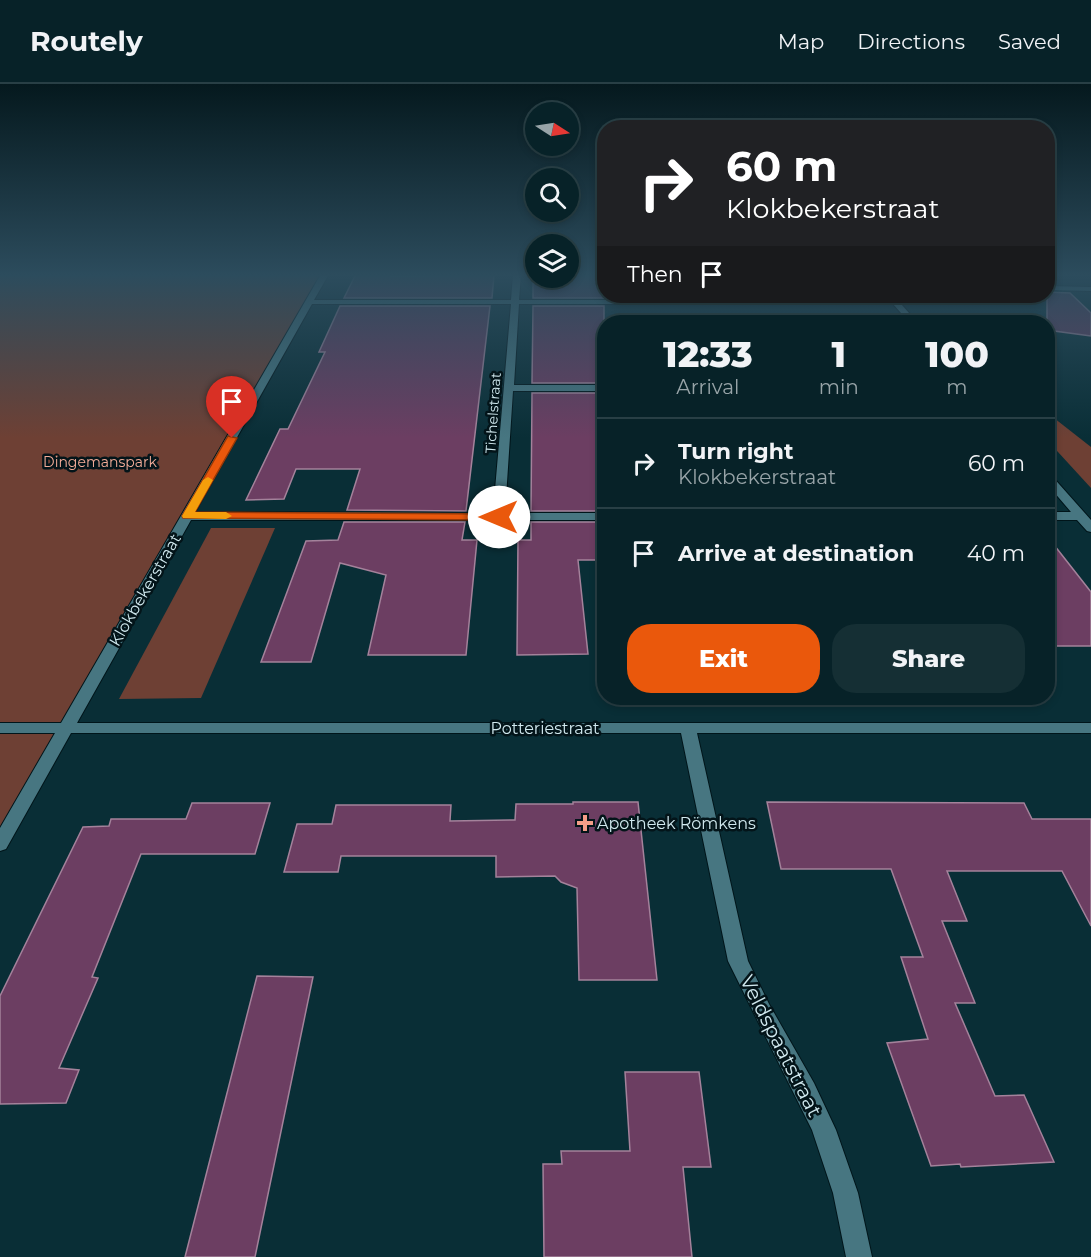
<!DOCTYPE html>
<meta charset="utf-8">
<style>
:root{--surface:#072228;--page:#152f34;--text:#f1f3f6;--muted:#98a4a8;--line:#283f45;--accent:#ea580c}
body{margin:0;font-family:Montserrat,sans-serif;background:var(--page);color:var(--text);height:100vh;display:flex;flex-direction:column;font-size:22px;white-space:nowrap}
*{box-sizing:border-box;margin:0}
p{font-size:20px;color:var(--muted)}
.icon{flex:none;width:33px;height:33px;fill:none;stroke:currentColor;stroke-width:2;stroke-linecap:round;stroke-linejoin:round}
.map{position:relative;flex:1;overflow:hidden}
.side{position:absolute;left:597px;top:231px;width:458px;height:390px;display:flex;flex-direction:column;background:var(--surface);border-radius:24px;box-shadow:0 3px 9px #0003,0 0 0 2px var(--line)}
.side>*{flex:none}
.guide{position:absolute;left:597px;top:36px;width:458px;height:183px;border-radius:24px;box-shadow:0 3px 9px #0003,0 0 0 2px var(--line);background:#202124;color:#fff;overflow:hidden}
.needle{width:39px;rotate:102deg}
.tools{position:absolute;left:525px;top:18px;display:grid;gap:12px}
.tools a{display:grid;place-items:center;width:54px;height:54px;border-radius:50%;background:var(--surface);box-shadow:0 3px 9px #0003,0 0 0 2px var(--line);font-size:30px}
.pin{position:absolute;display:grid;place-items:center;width:51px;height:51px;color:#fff;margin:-62px -26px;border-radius:50% 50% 50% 0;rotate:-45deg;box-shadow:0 0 6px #0007}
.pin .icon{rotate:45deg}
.me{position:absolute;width:66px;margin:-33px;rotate:270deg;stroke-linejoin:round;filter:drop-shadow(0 0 4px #0008)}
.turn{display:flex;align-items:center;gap:21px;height:126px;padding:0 30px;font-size:27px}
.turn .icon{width:78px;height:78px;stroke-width:2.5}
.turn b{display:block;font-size:42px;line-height:51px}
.then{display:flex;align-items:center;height:57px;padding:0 30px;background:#0003;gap:12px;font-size:22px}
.eta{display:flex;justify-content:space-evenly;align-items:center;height:102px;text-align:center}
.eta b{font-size:36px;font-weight:800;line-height:42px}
.primary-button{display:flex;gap:12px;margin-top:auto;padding:12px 30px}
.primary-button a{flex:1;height:69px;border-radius:24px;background:var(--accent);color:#fff;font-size:24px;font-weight:800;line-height:69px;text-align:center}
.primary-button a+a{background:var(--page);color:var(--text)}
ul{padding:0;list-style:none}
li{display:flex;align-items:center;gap:18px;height:90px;padding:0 30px;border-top:2px solid var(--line)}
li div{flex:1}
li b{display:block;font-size:22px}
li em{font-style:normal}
header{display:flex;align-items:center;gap:36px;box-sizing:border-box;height:84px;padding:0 30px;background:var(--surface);border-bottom:2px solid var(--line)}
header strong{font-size:28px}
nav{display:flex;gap:33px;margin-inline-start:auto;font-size:21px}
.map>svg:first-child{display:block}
.green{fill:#6e4034}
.building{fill:#6c3e62;stroke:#a4829b;stroke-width:1.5}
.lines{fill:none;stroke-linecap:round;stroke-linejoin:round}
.minor-casing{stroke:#00151a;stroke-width:2}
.minor{fill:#477681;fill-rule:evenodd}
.route{fill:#ea580c;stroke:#983908;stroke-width:1.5}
.slow{fill:#f59e0b}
.poi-dot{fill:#f49e88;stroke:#031419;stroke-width:2}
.labels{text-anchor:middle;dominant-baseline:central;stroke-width:5;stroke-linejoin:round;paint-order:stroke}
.far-street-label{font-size:14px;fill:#d1e9ef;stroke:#031419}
.far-park-label{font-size:14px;fill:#f5ad99;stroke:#031419}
.street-label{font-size:16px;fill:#d1e9ef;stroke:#031419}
.poi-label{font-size:16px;fill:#d1e9ef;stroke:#031419;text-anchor:start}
.near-street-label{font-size:20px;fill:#d1e9ef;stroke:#031419}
</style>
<header>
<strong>Routely</strong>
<nav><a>Map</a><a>Directions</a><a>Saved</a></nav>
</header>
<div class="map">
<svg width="1091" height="1173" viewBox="0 0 1091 1173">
<rect width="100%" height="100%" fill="#092e36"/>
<!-- green -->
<g class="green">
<polygon points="0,190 324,190 0,750"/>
<polygon points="1047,334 1054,334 1091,363 1091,404 1047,356"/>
<polygon points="211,444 275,444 201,614 119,615"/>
</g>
<!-- building -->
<g class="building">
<polygon points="356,190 392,190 391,192 494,191 492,214 344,214"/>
<polygon points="568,191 604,191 604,214 533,214 533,199 563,199 563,194 568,194"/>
<polygon points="1047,208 1070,209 1091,229 1091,252 1047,246"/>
<polygon points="340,222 490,222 466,427 347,426 360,385 296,385 284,415 246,416 280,345 288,345 300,320 325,268 319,268"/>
<polygon points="533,222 604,222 604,299 532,299"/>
<polygon points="532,309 604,309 604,427 531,427"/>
<polygon points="344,438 465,438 462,456 477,456 466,571 368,571 386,491 340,479 311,578 261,578 306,457 338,456"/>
<polygon points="531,438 604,438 604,476 578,476 588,570 517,571 518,456 531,456"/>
<polygon points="1047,452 1091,508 1091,562 1047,562"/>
<polygon points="573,718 638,718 657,896 579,896 577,804 561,798 555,792 496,793 496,772 341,772 338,788 284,788 297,740 332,740 336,721 451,721 450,737 515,736 516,720 573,720"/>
<polygon points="767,718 1024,719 1032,735 1091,735 1091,842 1062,787 947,787 967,837 942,837 975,919 955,919 995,1012 1024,1011 1054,1078 961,1083 960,1080 931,1082 887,959 928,955 901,873 923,873 891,785 781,785"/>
<polygon points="192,719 270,719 255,770 141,770 92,893 98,894 59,984 79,986 66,1019 0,1020 0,912 83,743 109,742 111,735 186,735"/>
<polygon points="257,892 313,893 255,1173 185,1173"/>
<polygon points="625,988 699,988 711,1083 683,1083 692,1173 544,1173 543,1080 562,1080 561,1067 630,1067"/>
</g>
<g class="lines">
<!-- minor casing -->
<g class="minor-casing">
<g id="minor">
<path d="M 321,190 L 329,190 L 314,216 L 511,216 L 513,190 L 521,190 L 519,216 L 889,216 L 886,212 L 894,212 L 917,238 L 909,238 L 893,220 L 519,220 L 514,301 L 604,301 L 604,307 L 513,307 L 505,429 L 604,429 L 604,436 L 191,436 L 77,639 L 1091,639 L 1091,649 L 697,649 L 748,877 L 769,920 L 814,999 L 836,1046 L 858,1109 L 872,1173 L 846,1173 L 833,1109 L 812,1046 L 728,877 L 681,649 L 71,649 L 6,765 L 0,767 L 0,744 L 55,649 L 0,649 L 0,639 L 61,639 ZM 312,220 L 511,220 L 493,429 L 195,428 Z"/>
<polygon points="1047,202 1091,203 1091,207 1047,206"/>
<polygon points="1047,390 1051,391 1091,436 1091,448 1087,447 1077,436 1047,436 1047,428 1071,428 1047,400"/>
</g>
</g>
<!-- minor -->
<use href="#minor" class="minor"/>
</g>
<!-- sky -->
<linearGradient id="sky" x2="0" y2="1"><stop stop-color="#05191e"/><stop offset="0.54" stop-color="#2c4c5d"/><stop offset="1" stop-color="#2c4c5d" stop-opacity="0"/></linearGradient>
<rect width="1091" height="354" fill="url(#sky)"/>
<!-- route -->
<polygon class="route" points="228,352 237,354 195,428 499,430 504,433 499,436 183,434 182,432"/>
<!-- slow -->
<polygon class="slow" points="208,393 213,396 195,428 226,428 232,432 226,435 183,434 182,432 203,396"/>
<!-- markers -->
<path class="poi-dot" d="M582 730h6v6h6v6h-6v6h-6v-6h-6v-6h6z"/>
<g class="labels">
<!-- far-street labels -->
<g class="far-street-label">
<text transform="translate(493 329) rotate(-86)">Tichelstraat</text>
</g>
<!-- far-park labels -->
<g class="far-park-label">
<text x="100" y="378">Dingemanspark</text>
</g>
<!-- street labels -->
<g class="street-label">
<text transform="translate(145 506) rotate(-60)">Klokbekerstraat</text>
<text x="545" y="644">Potteriestraat</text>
</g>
<!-- poi labels -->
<g class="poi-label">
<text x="597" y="739">Apotheek Römkens</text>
</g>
<!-- near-street labels -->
<g class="near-street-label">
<text transform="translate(781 962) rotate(63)">Veldspaatstraat</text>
</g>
</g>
</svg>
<div class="tools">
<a><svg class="needle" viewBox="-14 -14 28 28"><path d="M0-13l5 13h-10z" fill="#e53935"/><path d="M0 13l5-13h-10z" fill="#98a4a8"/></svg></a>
<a><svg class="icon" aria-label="search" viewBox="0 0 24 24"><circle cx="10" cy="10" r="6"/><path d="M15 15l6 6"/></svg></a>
<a><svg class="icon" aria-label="layers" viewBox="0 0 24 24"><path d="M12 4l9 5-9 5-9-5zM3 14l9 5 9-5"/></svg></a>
</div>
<div class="pin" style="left:232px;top:354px;background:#d93025"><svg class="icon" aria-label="arrive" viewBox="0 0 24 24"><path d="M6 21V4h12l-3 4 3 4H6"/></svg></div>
<svg class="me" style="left:499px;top:433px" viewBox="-20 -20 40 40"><circle r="19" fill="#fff"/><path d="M0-13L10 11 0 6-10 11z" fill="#ea580c"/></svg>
<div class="guide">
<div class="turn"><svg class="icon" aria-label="right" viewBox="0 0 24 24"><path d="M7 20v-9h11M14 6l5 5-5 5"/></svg><div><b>60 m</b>Klokbekerstraat</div></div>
<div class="then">Then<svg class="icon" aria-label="arrive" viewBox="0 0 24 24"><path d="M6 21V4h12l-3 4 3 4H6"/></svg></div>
</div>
<section class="side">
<div class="eta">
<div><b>12:33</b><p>Arrival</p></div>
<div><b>1</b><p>min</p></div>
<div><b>100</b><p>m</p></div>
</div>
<ul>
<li><svg class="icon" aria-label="right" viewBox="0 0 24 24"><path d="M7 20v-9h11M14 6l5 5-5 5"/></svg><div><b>Turn right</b><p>Klokbekerstraat</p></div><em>60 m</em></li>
<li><svg class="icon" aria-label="arrive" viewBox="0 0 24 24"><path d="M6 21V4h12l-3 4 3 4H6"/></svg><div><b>Arrive at destination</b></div><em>40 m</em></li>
</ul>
<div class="primary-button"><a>Exit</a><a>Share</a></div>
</section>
</div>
